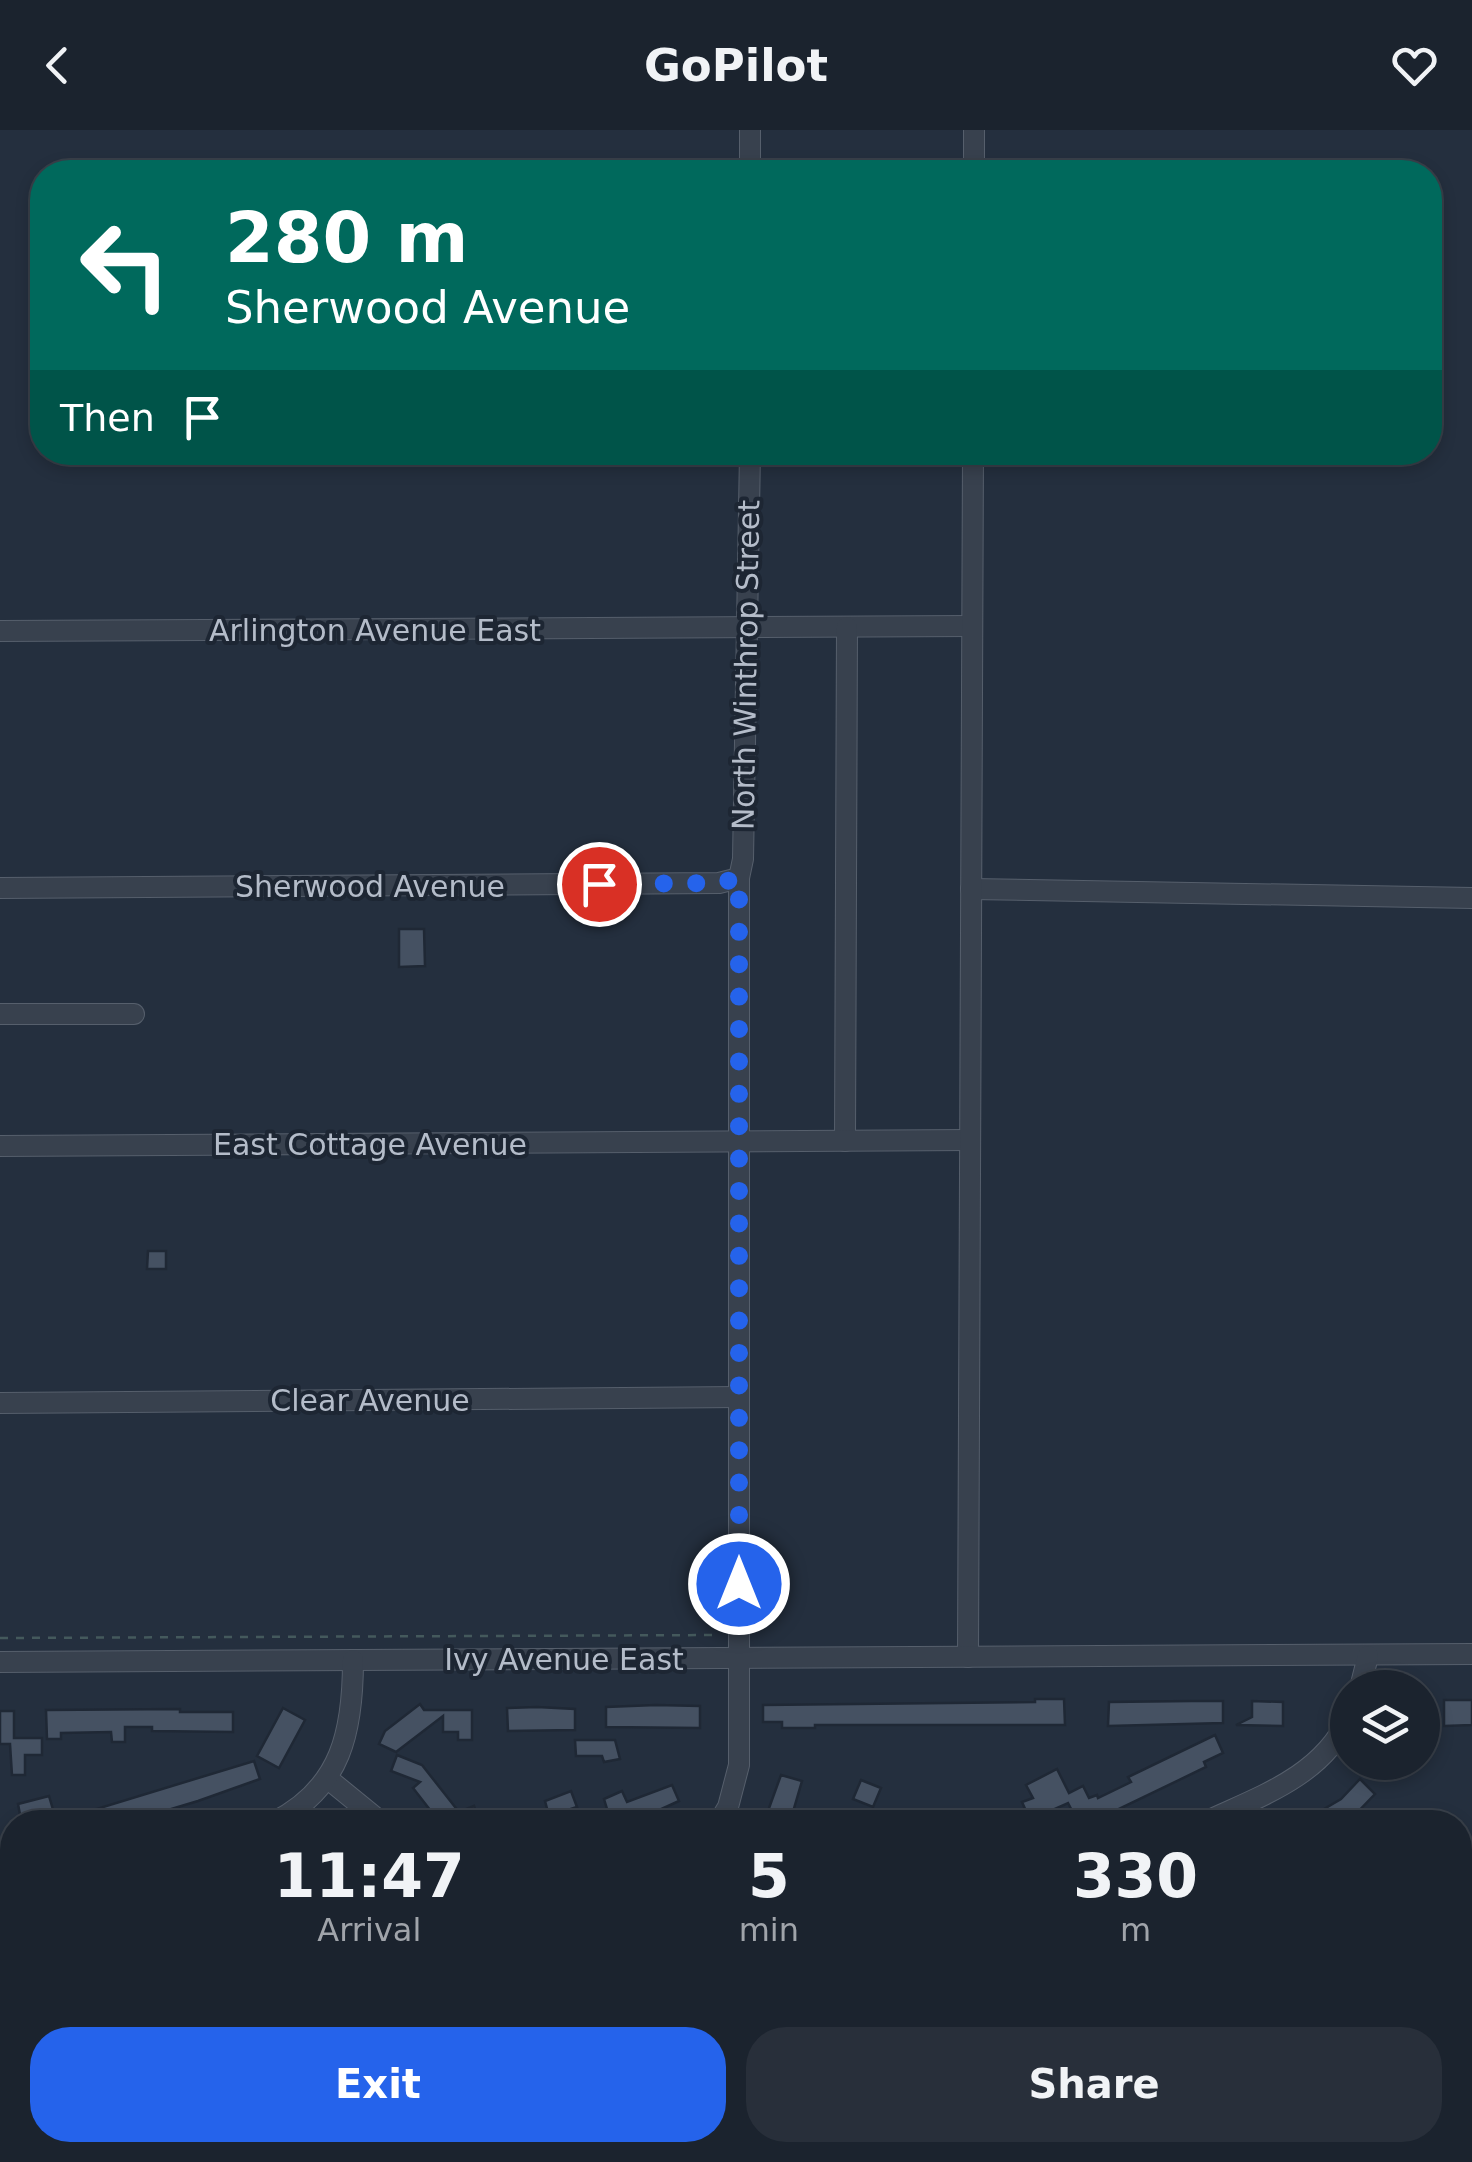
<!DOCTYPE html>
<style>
:root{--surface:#1b232e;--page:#282f3a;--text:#f1f3f6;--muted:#a0a4aa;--line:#39404a;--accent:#2563eb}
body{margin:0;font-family:"DejaVu Sans",sans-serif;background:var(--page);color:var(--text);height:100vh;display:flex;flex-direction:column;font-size:38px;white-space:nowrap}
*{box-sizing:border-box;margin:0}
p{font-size:32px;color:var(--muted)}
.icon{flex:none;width:55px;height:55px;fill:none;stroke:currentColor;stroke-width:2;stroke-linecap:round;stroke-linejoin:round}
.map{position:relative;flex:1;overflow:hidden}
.side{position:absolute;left:0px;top:1680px;width:1472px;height:352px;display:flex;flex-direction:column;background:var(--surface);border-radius:40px 40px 0 0;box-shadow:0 5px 15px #0003,0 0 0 2px var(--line)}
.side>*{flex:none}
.top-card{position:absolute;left:30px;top:30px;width:1412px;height:305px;border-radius:40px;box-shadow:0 5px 15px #0003,0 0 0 2px var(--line);background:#00695c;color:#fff;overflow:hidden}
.tools{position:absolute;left:1330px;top:1540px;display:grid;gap:20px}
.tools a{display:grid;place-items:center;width:110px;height:110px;border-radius:50%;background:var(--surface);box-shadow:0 5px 15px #0003,0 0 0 2px var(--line);font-size:50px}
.pin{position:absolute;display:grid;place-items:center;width:85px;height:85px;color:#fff;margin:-42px;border:5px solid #fff;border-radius:50%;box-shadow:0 2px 10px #0007}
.me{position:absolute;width:110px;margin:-55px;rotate:0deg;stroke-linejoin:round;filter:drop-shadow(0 0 8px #0008)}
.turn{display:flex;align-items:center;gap:35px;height:210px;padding:0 30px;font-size:45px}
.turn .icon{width:130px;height:130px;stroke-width:2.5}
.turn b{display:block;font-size:70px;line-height:85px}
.then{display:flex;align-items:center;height:95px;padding:0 30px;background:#0003;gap:20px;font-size:38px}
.eta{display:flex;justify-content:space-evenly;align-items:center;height:170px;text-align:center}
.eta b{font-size:60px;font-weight:600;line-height:70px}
.cta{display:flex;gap:20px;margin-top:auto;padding:20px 30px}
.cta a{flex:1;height:115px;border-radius:40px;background:var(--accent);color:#fff;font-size:40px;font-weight:600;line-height:115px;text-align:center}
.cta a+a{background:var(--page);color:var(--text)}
header{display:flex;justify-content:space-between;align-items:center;height:130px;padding:0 30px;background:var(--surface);font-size:45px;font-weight:600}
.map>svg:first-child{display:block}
.building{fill:#455162;stroke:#1f2835;stroke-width:2.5}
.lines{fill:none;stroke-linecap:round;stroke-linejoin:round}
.minor-casing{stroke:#565f6c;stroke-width:22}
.path{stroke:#44595c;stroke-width:2.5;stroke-dasharray:8 8;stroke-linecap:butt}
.minor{stroke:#38414e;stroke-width:20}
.rail{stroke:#5a6575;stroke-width:5;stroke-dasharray:10 10;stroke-linecap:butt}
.route{stroke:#2563eb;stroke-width:18;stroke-dasharray:0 32.4}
.labels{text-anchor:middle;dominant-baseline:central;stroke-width:8;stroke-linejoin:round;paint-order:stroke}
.street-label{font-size:30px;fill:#b4bcc9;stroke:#1d2633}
</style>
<header><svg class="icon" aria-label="back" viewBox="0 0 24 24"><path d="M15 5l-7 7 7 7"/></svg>GoPilot<svg class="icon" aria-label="heart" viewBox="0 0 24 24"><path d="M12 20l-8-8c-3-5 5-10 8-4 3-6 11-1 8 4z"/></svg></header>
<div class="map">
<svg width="1472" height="2032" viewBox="0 0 1472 2032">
<rect width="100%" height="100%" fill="#242f3e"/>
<!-- building -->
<g class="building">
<polygon points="399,799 424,799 425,836 399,837"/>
<polygon points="148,1121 166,1121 166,1139 147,1139"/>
<polygon points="1035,1569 1064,1569 1065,1595 815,1595 815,1598 782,1598 782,1592 763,1592 763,1575 1035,1572"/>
<polygon points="1444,1570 1472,1570 1472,1595 1444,1596"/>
<polygon points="1192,1571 1223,1571 1223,1593 1108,1596 1109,1572"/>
<polygon points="1252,1571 1283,1572 1283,1596 1236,1595 1252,1587"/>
<polygon points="420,1574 424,1580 472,1580 472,1610 458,1610 458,1602 443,1602 443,1586 396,1622 379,1614 385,1601"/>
<polygon points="656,1575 700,1576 700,1598 606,1597 606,1577"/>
<polygon points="537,1577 575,1579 575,1600 508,1601 507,1578"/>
<polygon points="283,1578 305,1590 279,1638 257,1626"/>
<polygon points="180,1579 180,1582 233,1582 233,1602 152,1601 152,1597 125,1597 125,1612 112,1612 111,1602 61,1603 61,1609 47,1609 46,1580"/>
<polygon points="0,1581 14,1581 14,1608 42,1608 42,1625 25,1625 25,1645 12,1645 10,1614 0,1614"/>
<polygon points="1215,1605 1223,1623 1204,1632 1206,1637 1092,1692 1078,1692 1068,1673 1030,1690 1022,1672 1033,1668 1026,1655 1057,1639 1069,1663 1083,1656 1089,1668 1097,1665 1098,1668 1131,1652 1128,1647"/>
<polygon points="575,1610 615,1610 620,1629 604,1632 602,1626 576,1626"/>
<polygon points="397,1625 422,1635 459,1682 474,1676 479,1692 434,1692 437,1689 413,1658 420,1652 391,1641"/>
<polygon points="254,1631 260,1649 198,1671 128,1692 68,1692 67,1688"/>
<polygon points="781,1645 802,1651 790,1692 764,1692"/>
<polygon points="1360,1649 1375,1664 1348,1692 1302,1692 1341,1669"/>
<polygon points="861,1650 881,1658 873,1677 853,1669"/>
<polygon points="672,1655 679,1671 633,1692 574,1692 607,1679 604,1669 622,1661 627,1672"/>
<polygon points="571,1661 577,1677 549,1686 545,1671"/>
<polygon points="49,1666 54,1683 21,1690 18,1674"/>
</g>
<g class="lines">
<!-- minor casing -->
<g class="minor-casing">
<g id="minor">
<polyline points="750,42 750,0"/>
<polyline points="974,42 974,0"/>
<polyline points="0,501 972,496"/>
<polyline points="0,758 719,753 739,748"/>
<polyline points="971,759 1472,768"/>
<polyline points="0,884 134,884"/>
<polyline points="845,1011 847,497"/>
<polyline points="0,1016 970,1010"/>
<polyline points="0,1273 739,1267"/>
<polyline points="968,1527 973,322"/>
<polyline points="0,1532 1472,1524"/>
<polyline points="1360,1558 1368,1526"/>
<polyline points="327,1648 381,1692"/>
<path d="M 274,1692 C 342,1658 353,1600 353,1530"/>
<polyline points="719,1692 728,1677 739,1635 739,748 743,729 750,322"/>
<path d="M 1205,1692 C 1258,1667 1321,1647 1348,1589"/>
<polyline points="0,1773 12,1771"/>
<polyline points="0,2016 12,2013"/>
<polyline points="504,2032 524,2020"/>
</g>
</g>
<!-- path -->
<polyline class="path" points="0,1508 718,1505"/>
<!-- minor -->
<use href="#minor" class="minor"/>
<!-- rail -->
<g class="rail">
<polyline points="1460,1761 1472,1755"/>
<polyline points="873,2032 898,2020"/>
<polyline points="903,2032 928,2020"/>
</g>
</g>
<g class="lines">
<!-- route -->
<polyline class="route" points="599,754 719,753 739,748 739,1454"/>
</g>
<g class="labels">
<!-- street labels -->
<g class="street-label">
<text x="375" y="500">Arlington Avenue East</text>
<text transform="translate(746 535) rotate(-89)">North Winthrop Street</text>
<text x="370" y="756">Sherwood Avenue</text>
<text x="370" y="1014">East Cottage Avenue</text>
<text x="370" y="1270">Clear Avenue</text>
<text x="564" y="1529">Ivy Avenue East</text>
</g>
</g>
</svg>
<div class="tools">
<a><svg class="icon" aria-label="layers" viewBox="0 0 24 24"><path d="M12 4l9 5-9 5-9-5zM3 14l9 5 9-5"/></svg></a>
</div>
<div class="pin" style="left:599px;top:754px;background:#d93025"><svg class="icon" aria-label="arrive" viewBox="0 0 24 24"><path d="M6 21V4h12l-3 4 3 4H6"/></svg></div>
<svg class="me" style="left:739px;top:1454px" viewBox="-20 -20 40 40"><circle r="17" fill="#2563eb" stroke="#fff" stroke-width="3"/><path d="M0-11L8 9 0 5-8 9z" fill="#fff"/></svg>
<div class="top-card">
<div class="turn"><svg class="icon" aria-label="left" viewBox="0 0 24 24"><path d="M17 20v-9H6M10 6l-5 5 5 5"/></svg><div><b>280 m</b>Sherwood Avenue</div></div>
<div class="then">Then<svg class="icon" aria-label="arrive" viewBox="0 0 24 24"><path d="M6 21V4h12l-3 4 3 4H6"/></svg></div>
</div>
<section class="side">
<div class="eta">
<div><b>11:47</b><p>Arrival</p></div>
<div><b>5</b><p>min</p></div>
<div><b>330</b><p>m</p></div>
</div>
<div class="cta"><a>Exit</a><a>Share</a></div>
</section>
</div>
